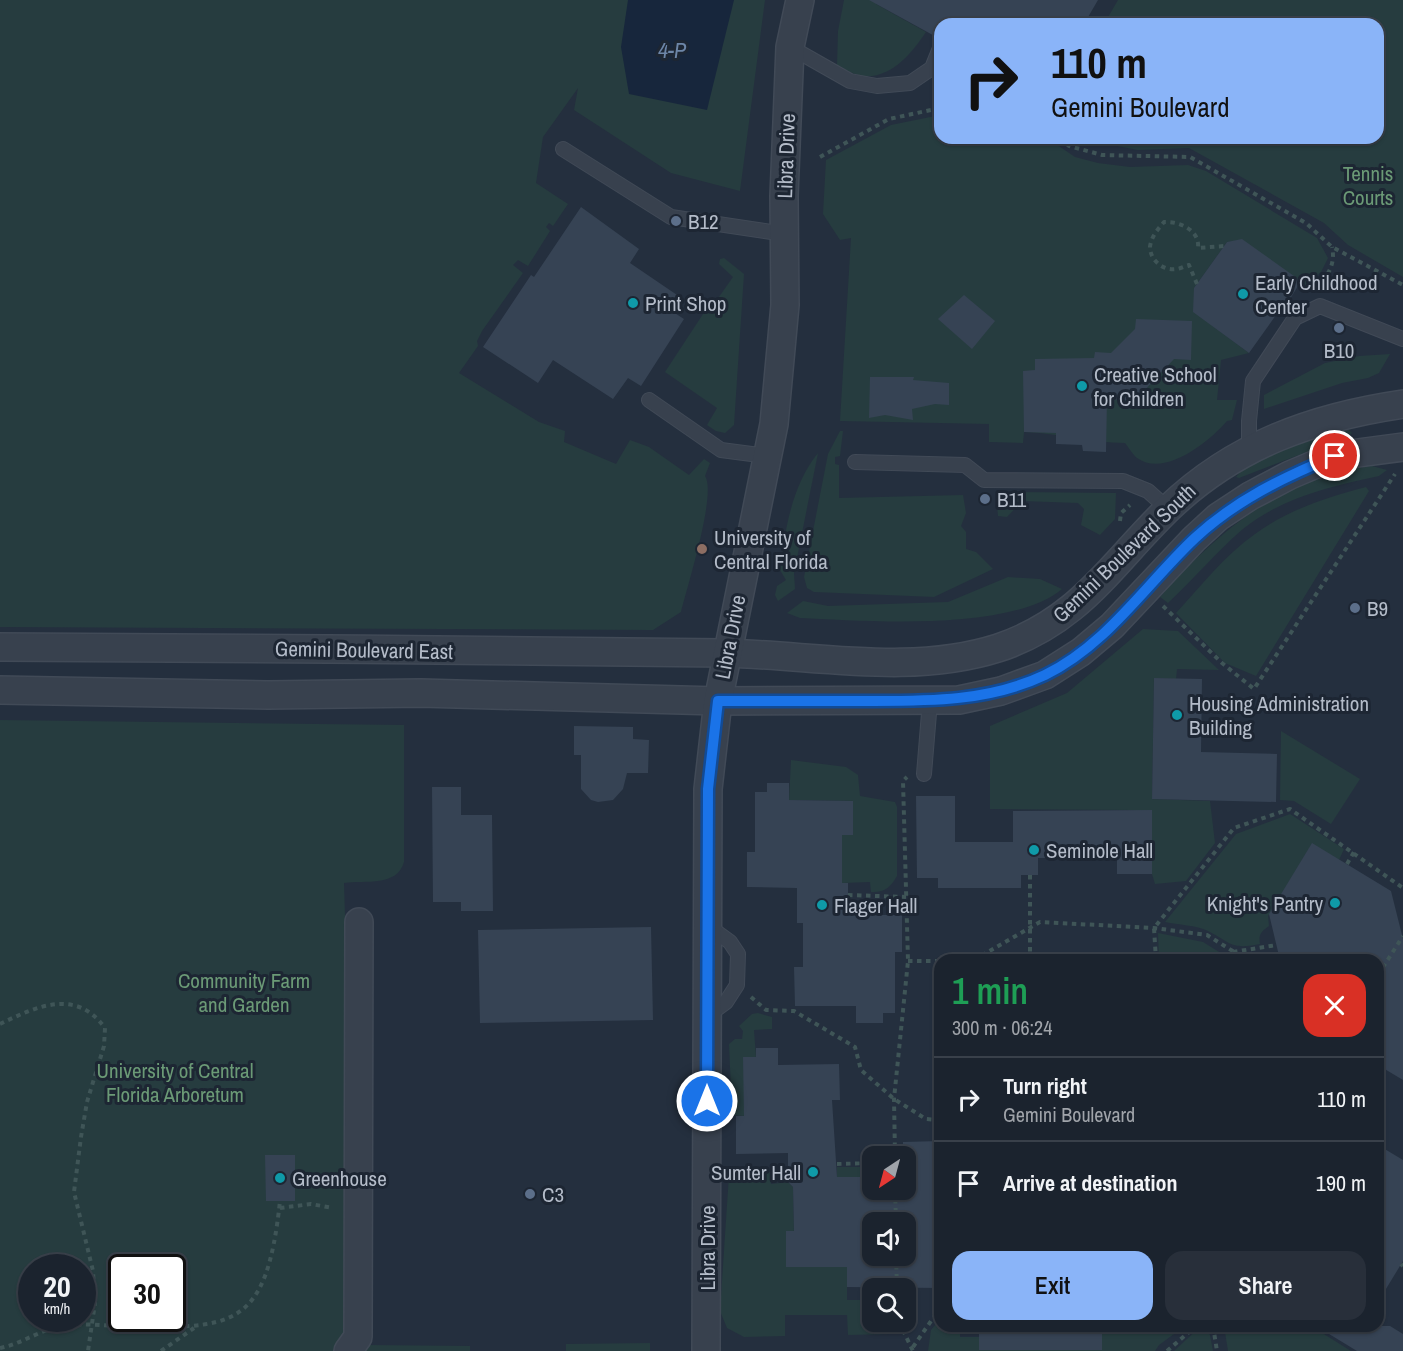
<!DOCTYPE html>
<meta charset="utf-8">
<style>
:root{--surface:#1b232e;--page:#282f3a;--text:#f1f3f6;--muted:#a0a4aa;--line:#39404a;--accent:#8ab4f8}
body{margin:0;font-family:"Archivo Narrow",sans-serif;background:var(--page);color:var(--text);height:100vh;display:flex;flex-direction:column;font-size:22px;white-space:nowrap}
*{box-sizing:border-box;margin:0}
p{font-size:20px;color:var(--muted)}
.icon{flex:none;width:33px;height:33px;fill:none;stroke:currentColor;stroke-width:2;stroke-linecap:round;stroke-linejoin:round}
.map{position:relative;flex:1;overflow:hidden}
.sheet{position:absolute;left:934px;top:954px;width:450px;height:378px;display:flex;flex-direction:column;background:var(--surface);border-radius:18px;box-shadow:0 2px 4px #0004,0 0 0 2px var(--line)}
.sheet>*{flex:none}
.banner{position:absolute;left:934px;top:18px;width:450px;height:126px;border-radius:18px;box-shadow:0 2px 4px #0004,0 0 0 2px var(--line);background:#8ab4f8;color:#111;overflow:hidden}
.needle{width:39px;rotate:216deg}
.controls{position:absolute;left:862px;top:1146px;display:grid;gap:12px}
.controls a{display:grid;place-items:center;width:54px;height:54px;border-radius:12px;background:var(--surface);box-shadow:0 2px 4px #0004,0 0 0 2px var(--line);font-size:30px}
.speed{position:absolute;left:18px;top:1254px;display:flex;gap:12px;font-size:30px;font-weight:700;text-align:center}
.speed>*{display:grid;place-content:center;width:78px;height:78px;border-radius:50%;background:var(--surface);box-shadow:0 2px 4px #0004,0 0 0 2px var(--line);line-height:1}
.speed small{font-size:15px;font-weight:400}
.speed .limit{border:3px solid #111;border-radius:9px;background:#fff;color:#111}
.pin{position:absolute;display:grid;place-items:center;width:51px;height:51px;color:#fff;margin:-26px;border:3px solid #fff;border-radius:50%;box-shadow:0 2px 6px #0007}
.me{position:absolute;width:66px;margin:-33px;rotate:0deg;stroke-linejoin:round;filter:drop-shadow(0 0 4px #0008)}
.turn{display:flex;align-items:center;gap:21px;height:126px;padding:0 18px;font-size:27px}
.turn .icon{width:78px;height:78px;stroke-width:2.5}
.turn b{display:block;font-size:42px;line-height:51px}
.round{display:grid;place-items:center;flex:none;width:63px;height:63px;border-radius:18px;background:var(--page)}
.summary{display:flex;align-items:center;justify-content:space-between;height:102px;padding:0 18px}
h1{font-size:36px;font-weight:600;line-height:45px;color:#1e9e55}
.button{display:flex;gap:12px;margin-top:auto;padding:12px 18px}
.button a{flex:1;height:69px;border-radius:18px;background:var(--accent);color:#111;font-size:24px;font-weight:600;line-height:69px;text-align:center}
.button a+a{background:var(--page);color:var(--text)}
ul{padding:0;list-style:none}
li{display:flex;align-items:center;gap:18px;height:84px;padding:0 18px;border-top:2px solid var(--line)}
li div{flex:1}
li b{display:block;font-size:22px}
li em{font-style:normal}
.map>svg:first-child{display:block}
.green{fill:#263c3f;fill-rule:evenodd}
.water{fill:#17263c}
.building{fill:#364354;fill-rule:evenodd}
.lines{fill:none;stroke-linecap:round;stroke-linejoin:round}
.lane-casing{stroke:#414a57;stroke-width:16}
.street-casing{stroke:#414a57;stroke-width:30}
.path{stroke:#3f5557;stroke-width:4;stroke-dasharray:4.5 4.5;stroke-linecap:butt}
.lane{stroke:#38414e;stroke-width:14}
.street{stroke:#38414e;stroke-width:27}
.route-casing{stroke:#114b97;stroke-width:15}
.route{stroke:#1a73e8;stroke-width:10}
.service-dot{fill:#5c6f8a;stroke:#1d2633;stroke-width:2}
.culture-dot{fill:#0f9aa8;stroke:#1d2633;stroke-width:2}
.education-dot{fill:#8d6e63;stroke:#1d2633;stroke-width:2}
.labels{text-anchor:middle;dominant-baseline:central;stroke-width:6;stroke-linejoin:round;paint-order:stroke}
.street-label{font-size:21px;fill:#b4bcc9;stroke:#1d2633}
.park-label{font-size:21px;fill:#6b9a76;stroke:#1d2633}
.poi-label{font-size:21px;fill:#b4bcc9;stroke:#1d2633;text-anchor:start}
.water-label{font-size:22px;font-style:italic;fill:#6d86a8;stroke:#1d2633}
</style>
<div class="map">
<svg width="1403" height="1351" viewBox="0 0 1403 1351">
<rect width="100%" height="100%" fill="#242f3e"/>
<!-- green -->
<g class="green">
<path d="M 0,0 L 765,0 L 740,191 L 671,173 L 574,110 L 578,88 L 543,137 L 536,183 L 568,204 L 553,226 L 549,223 L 546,227 L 550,231 L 528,266 L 518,260 L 513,265 L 523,273 L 482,331 L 477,341 L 478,346 L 459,373 L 539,422 L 565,431 L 564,442 L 616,464 L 630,440 L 649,447 L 689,475 L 704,459 L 710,463 L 705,476 C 717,493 687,587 681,612 L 653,630 L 0,627 Z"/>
<path d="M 844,0 L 878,0 L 876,4 L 926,32 C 912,53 891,79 863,76 C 854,75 845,69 837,65 L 838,31 Z"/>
<polygon points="1118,0 1403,0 1403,277 1348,245 1324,223 1189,148 1138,150 1075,138 1378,138 1378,24 1104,24"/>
<path d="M 940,115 L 940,138 L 1047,138 L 1075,157 L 1098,163 L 1130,167 L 1188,165 L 1206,171 L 1317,238 L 1328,258 L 1321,272 L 1305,286 L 1242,240 L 1227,242 L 1197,284 L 1194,302 L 1214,327 L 1249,353 L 1221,360 L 1217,400 L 1237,400 L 1232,420 L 1227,421 C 1210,441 1165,478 1137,458 C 1133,455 1129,448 1125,443 C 1091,443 1059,433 1024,432 L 1023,443 L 989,442 L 989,424 L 840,421 L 851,238 L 840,240 L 823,214 L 826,160 L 891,125 Z"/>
<polygon points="724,258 744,274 734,425 725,433 716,431 707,425 717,408 665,372 705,311 709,311 733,277 719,264 720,259"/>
<polygon points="1390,354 1379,373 1368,378 1342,383 1264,409 1264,395 1325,363 1359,356"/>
<path d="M 1347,428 L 1352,433 L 1344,441 L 1312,450 L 1239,478 L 1236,477 C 1253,453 1319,436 1347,428 Z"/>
<polygon points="840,431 843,431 840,456 835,457 835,464 839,465 839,498 963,495 966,513 961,526 966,532 966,549 976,552 993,569 934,597 814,592 807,588 804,577 828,454"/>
<path d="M 818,453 L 794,573 L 795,589 L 778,601 L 775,595 L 777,586 L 786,580 L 780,570 C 785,529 792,485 818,453 Z"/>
<path d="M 1372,466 L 1387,470 L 1379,476 C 1332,486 1281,498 1243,529 C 1216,552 1194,579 1168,603 L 1160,597 C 1216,533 1284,475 1372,466 Z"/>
<path d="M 1366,487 L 1369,491 L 1256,676 L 1225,663 L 1176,613 C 1201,586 1225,555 1255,534 C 1287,510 1328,497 1366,487 Z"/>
<polygon points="1013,492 1116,493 1115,519 1100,535 1081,525 1084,509 1078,503 1022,501 1007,517 998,516 997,505 1002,497"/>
<path d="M 1008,577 L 1040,579 L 1062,589 C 1011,632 866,621 800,618 L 787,613 L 803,601 L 828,606 L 948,602 Z"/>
<polygon points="1143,629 1178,631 1219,670 1177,669 1176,679 1154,678 1152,799 1210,801 1215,843 1186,881 1155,884 1152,874 1152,822 1133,810 990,809 990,726 1067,693"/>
<path d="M 0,720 L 404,725 L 404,862 C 397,887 366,880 344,883 L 358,1337 L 348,1351 L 0,1351 ZM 32,1268 L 82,1268 L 82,1318 L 32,1318 ZM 122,1268 L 172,1268 L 172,1318 L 122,1318 Z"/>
<polygon points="1281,731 1360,779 1331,824 1294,801 1280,800"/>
<path d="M 791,760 L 846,767 L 858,775 L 860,796 L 895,802 L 897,807 L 897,876 C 891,887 884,893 871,892 L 870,882 L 842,883 L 842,835 L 853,835 L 853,801 L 789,800 Z"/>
<path d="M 1290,814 L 1344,849 L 1339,860 L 1312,844 L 1268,916 L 1269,926 C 1262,931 1258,934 1260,944 C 1230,950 1232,943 1208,931 C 1196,925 1178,925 1165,922 L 1236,834 Z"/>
<polygon points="1158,933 1203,942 1232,960 1159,960"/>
<polygon points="758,1013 772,1017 772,1029 754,1030 756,1057 744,1057 744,1116 732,1115 729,1044 735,1039 742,1039 743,1031 739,1026 752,1014"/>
<rect x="837" y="1167" width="36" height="10"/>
<polygon points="733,1172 770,1172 771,1184 788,1182 793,1187 794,1231 786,1232 786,1267 847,1267 847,1300 873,1300 873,1322 895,1322 896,1331 890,1334 848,1335 847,1315 785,1315 785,1336 744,1337 727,1328 720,1311 729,1175"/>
<polygon points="940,1319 940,1326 960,1326 960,1337 979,1337 979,1350 1101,1350 1102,1326 1185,1326 1159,1345 1155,1351 928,1351 931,1330"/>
<polygon points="1201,1326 1210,1335 1213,1351 1174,1351"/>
<polygon points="1224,1326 1311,1326 1351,1351 1228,1351"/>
<polygon points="650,1343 650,1351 566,1351 566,1344"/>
<polygon points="367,1345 470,1346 470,1351 365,1351"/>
</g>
<!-- water -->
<polygon class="water" points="628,0 734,0 707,110 629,94 621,47"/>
<!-- building -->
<g class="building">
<polygon points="869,0 1098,0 1084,24 940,24 940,39"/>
<polygon points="581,207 639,249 630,263 680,297 670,310 684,319 641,386 628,378 613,399 553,360 538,383 483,347 531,275 534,277"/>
<polygon points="1242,239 1301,281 1279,317 1276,315 1249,353 1193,312 1194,288 1227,242"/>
<polygon points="964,295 995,321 972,349 938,319"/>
<polygon points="1136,319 1192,321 1191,360 1174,359 1141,394 1140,401 1107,399 1106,452 1083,451 1082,445 1056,444 1056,433 1024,432 1023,371 1035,370 1035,359 1094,358 1095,352 1111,353 1135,329"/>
<polygon points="870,377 914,377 913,380 949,383 949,405 935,404 912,409 913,420 885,415 869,418"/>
<polygon points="1154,678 1202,679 1201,752 1277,754 1276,802 1152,799"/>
<polygon points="574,726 633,727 633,739 649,740 648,773 627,773 623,789 613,800 598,802 591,800 581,789 581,755 574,755"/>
<polygon points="767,783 789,783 789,800 853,801 853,835 842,835 842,883 848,883 848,915 902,915 902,952 895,952 895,1013 883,1013 883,1023 856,1023 856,1006 795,1006 794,967 803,967 803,923 797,923 797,888 747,887 747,852 755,852 755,792 767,792"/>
<polygon points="432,787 461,787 461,815 492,815 493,911 461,911 461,902 433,902"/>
<polygon points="916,796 955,796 955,842 1013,842 1013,811 1152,810 1152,874 1117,874 1117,858 1038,858 1038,875 1021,875 1021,888 938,888 938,878 917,878"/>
<polygon points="1312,843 1391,891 1403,939 1403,1080 1378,1065 1378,960 1280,960 1269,914"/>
<polygon points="651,927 653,1020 480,1023 478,930"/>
<path d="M 756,1048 L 778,1048 L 778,1065 L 839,1064 L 840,1100 L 832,1100 L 837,1177 L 873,1177 L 873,1190 L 906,1190 L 906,1156 L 903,1156 L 903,1142 L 940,1141 L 940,1288 L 847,1287 L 847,1267 L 786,1267 L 786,1231 L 794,1231 L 793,1187 L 788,1182 L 788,1153 L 736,1154 L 736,1116 L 744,1116 L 743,1057 L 756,1057 ZM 873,1222 L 906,1222 L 906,1256 L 873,1256 Z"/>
<polygon points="1378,1145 1403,1160 1403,1261 1378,1302"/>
<polygon points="265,1155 295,1155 295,1201 266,1201"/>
<rect x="979" y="1326" width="123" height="24"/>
<polygon points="1316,1326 1390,1326 1403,1334 1403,1351 1357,1351"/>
</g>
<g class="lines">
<!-- lane casing -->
<g class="lane-casing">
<g id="lane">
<polyline points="790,47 850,81 877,86 910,83 932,68 940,48"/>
<polyline points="563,149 671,217 785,234"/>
<polyline points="649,400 721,450 767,456"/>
<polyline points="1249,448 1249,421 1253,381 1295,318 1320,306 1403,339"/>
<polyline points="855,462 965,465 984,480 1123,481 1148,491 1168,509"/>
<polyline points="924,774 930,701"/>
<polyline points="707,1016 726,1002 737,985 738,954 730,942 708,926"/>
</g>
</g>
<!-- street casing -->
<g class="street-casing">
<g id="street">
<path d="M 0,647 C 241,649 483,649 724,653 C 815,655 910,676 998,648 C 1080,621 1111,564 1169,508 C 1235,445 1314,417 1403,404"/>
<polyline points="0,690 268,695 421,693 718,701 959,700 1001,691 1045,675 1081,652 1112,626 1194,539 1218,517 1250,496 1290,475 1335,456 1403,447"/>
<polyline points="348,1351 358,1337 359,922"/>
<polyline points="706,1351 708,789 718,701 774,424 785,305 784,196 790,47 800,0"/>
</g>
</g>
<!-- path -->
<g class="path">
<polyline points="1060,138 1069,146 1102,155 1190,157 1306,223 1332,247 1403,285"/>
<polyline points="820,157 889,119 940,108"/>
<path d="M 1197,284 L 1189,265 C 1185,266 1180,269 1176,269 C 1163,271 1150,260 1150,247 C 1151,237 1158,229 1164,222 C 1179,221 1200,230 1198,248 L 1224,246"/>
<path d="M 1318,289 C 1327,275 1336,265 1332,247"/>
<polyline points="1120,521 1121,513 1130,505"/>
<polyline points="1163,606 1222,663 1254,689 1395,474"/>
<polyline points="1347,864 1354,852"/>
<polyline points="1030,875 1030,960"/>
<polyline points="848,895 906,897"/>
<polyline points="1233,952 1277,945"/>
<polyline points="974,960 1040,922 1154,928 1207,935 1247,960"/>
<polyline points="1156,960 1154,928 1234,828 1290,809 1403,888"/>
<polyline points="908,961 940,961"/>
<polyline points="1378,975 1403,936"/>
<polyline points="751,997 766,1010 794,1011 855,1047 861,1070 894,1099 926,1119 940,1120"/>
<path d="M 0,1024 C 37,1006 76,988 105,1028 L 104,1046 L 87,1102 L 81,1137 L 74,1192 L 93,1271 L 95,1303 L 88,1351"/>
<polyline points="895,1156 894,1099 908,961 903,781 907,777"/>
<polyline points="837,1164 873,1163"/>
<polyline points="895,1190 896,1222"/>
<polyline points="280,1208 311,1204 333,1208"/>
<polyline points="896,1256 897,1288"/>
<polyline points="1401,1264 1403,1266"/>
<polyline points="899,1322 913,1351"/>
<polyline points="1213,1326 1217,1351"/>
<polyline points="913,1347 940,1308"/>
<path d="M 0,1348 C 21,1344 40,1330 61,1326 C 78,1323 98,1325 116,1326 C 234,1329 266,1331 280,1201"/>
<polyline points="161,1351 194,1328"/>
<polyline points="1167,1351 1196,1326"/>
</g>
<!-- lane -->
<use href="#lane" class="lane"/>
<!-- street -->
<use href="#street" class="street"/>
</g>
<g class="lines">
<!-- route casing -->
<g class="route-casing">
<path id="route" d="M 707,1101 L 708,789 L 718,701 C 764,701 811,701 858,701 C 922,701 986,703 1045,675 C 1107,645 1146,584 1195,538 C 1236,500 1284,477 1335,456"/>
</g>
<!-- route -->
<use href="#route" class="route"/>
</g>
<!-- markers -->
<g class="service-dot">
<circle cx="676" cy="221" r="6"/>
<circle cx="1339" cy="328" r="6"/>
<circle cx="985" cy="499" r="6"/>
<circle cx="1355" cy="608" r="6"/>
<circle cx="530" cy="1194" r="6"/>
</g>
<g class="culture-dot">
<circle cx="1243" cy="294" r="6"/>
<circle cx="633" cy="303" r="6"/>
<circle cx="1082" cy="386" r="6"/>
<circle cx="1177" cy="715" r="6"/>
<circle cx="1034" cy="850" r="6"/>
<circle cx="1335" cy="903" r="6"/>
<circle cx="822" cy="905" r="6"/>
<circle cx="813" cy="1172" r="6"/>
<circle cx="280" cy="1178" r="6"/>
</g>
<circle class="education-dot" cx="702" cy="549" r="6"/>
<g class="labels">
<!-- street labels -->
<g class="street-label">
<text transform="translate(786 156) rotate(-88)">Libra Drive</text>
<text transform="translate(1124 553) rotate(-44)">Gemini Boulevard South</text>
<text transform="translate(730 637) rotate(-79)">Libra Drive</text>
<text transform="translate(364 650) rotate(1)">Gemini Boulevard East</text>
<text transform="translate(707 1248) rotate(-90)">Libra Drive</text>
</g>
<!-- park labels -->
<g class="park-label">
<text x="1368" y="173">Tennis<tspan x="1368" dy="24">Courts</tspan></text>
<text x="244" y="980">Community Farm<tspan x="244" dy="24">and Garden</tspan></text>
<text x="175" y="1070">University of Central<tspan x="175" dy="24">Florida Arboretum</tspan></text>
</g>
<!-- poi labels -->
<g class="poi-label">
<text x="688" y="221">B12</text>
<text x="1255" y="282">Early Childhood<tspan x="1255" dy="24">Center</tspan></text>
<text x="645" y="303">Print Shop</text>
<text x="1339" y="350" text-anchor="middle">B10</text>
<text x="1094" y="374">Creative School<tspan x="1094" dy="24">for Children</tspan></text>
<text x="997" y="499">B11</text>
<text x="714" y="537">University of<tspan x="714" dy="24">Central Florida</tspan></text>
<text x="1367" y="608">B9</text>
<text x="1189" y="703">Housing Administration<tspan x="1189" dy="24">Building</tspan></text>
<text x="1046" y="850">Seminole Hall</text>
<text x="1323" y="903" text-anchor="end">Knight's Pantry</text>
<text x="834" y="905">Flager Hall</text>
<text x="801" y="1172" text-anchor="end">Sumter Hall</text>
<text x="292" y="1178">Greenhouse</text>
<text x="542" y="1194">C3</text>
</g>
<!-- water labels -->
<g class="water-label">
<text x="672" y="50">4-P</text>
</g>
</g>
</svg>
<div class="controls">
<a><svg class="needle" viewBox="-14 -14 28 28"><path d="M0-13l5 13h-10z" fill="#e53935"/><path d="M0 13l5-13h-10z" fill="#a0a4aa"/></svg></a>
<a><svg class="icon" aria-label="sound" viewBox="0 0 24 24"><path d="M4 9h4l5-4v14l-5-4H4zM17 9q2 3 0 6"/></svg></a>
<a><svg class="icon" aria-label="search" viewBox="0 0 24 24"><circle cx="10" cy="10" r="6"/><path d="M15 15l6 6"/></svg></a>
</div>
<div class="speed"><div>20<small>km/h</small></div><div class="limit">30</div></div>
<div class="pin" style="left:1335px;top:456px;background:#d93025"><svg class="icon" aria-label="arrive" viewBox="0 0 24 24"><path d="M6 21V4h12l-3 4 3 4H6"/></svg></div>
<svg class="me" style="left:707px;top:1101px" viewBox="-20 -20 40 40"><circle r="17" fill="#1a73e8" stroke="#fff" stroke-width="3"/><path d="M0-11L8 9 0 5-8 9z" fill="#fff"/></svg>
<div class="banner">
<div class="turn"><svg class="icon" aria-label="right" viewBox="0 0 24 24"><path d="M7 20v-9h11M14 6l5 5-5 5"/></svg><div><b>110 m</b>Gemini Boulevard</div></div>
</div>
<section class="sheet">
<div class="summary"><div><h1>1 min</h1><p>300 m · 06:24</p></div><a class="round" style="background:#d93025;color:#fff"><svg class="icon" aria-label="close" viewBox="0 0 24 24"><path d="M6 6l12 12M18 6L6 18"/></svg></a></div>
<ul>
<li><svg class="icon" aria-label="right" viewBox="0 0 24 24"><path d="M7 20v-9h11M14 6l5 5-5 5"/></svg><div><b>Turn right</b><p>Gemini Boulevard</p></div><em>110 m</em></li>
<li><svg class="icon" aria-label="arrive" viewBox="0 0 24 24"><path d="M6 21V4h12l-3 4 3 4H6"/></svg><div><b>Arrive at destination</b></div><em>190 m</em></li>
</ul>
<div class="button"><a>Exit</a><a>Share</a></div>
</section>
</div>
